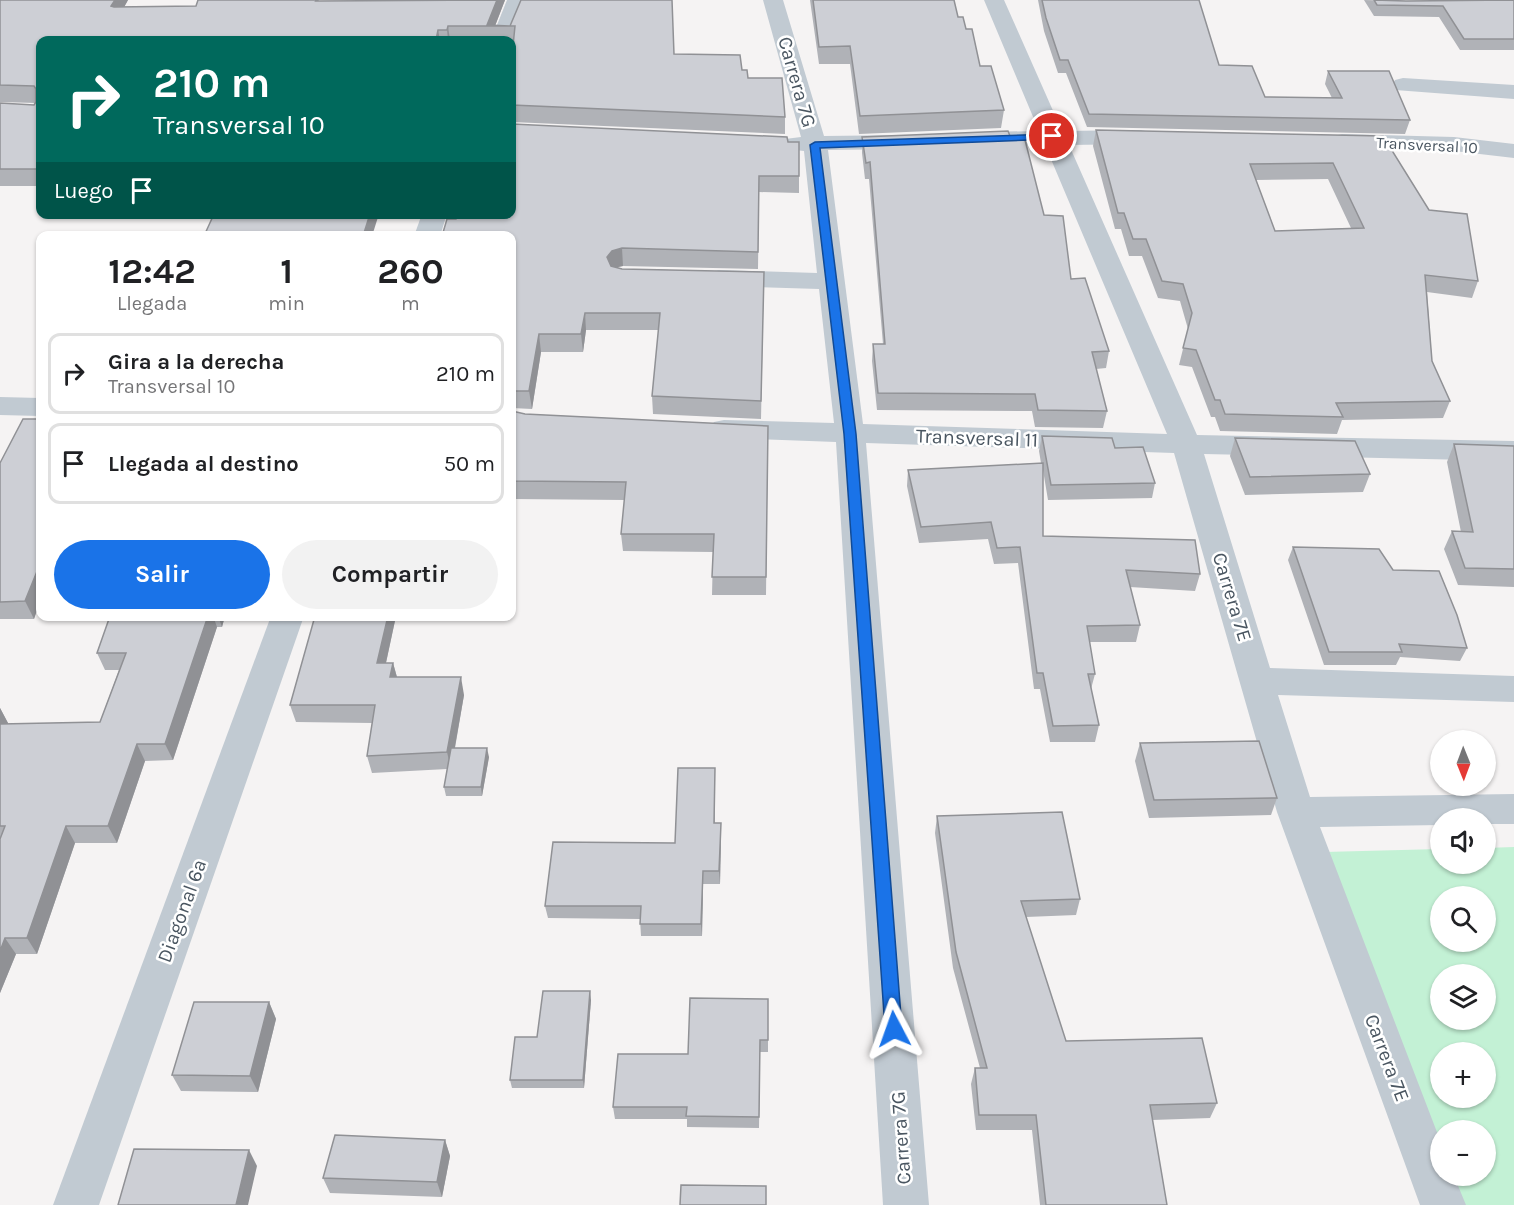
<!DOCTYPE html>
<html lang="es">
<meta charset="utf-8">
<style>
:root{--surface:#fff;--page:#f2f2f2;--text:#202124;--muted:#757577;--line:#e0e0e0;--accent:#1a73e8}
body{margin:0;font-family:Karla,sans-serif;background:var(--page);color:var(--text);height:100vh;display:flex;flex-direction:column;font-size:22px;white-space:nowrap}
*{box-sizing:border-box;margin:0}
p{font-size:20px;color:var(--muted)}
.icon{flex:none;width:33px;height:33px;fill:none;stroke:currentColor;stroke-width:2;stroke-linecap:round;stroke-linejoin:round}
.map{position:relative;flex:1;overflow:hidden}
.side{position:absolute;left:36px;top:231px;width:480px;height:390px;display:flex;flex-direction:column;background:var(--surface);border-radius:12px;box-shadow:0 2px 4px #0004}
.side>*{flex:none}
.top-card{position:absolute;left:36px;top:36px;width:480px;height:183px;border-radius:12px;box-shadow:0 2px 4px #0004;background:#00695c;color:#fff;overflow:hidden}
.needle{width:39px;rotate:179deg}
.fabs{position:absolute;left:1430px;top:730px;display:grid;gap:12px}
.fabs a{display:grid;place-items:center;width:66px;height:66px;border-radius:50%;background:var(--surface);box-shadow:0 2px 4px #0004;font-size:30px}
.pin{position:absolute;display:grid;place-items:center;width:51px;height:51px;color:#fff;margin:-26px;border:3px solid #fff;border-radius:50%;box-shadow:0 2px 6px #0007}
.me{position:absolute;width:66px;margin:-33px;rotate:356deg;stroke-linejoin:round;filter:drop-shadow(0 0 4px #0008)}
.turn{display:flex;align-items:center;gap:21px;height:126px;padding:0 18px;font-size:27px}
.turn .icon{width:78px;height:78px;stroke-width:2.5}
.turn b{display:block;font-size:42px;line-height:51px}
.then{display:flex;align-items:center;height:57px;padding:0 18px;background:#0003;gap:12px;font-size:22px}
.eta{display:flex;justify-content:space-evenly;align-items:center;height:102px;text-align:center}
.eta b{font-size:36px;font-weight:700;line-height:42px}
.cta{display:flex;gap:12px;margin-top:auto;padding:12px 18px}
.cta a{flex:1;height:69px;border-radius:36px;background:var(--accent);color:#fff;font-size:24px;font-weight:700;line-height:69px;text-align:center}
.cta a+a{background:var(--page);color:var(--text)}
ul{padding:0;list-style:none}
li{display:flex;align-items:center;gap:18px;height:81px;margin:0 12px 9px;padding:0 6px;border:3px solid var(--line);border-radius:12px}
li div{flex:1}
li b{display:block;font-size:22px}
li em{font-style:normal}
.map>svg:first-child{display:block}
.green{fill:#c3f1d5;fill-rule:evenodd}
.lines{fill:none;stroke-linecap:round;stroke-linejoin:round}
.minor{fill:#c1cad2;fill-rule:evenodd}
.wall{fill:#b0b2b7;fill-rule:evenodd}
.shaded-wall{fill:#909195}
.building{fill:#cdcfd5;stroke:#909195;stroke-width:1.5;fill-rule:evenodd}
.route{fill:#1a73e8;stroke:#114b97;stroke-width:1.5}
.labels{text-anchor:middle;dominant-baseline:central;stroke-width:5;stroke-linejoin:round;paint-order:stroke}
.far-street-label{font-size:16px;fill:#4a5661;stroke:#fff}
.street-label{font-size:20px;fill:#4a5661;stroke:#fff}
</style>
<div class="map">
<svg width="1514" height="1205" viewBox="0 0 1514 1205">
<rect width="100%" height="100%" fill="#f5f3f3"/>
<!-- green -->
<path class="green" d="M 1514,847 L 1514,1205 L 1458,1205 L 1447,1176 L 1485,1176 L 1485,1131 L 1440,1131 L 1440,1158 L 1324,852 L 1440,849 L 1440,864 L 1485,864 L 1485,848 ZM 1440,897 L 1485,897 L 1485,942 L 1440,942 ZM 1440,975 L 1485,975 L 1485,1020 L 1440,1020 ZM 1440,1053 L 1485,1053 L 1485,1098 L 1440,1098 Z"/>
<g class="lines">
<!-- minor -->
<g class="minor">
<polygon points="507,0 527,0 511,40 491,40"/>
<polygon points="763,0 783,0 824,136 907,135 915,137 919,142 915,147 907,149 828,150 863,424 1167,434 1045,145 979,146 971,144 967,139 971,134 979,132 1039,131 984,0 1004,0 1062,131 1141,130 1149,132 1153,137 1149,142 1141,144 1069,145 1197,435 1514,441 1514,461 1204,454 1270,668 1514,676 1514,702 1278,695 1310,797 1514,794 1514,824 1485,824 1485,819 1440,819 1440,825 1320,827 1440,1140 1440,1176 1454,1176 1466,1205 1420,1205 1277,812 1174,453 866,443 929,1205 883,1205 836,442 724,438 714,436 709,429 714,422 724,420 834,423 819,289 719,286 710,284 706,278 710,272 719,270 817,273 804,151 785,149 781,144 785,139 801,137"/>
<polygon points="1403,78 1514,85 1514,99 1395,90 1392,85 1395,80"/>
<polygon points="1342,134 1454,137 1514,144 1514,158 1454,151 1334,146 1330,141 1334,136"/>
<polygon points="422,214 447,214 440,236 414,236"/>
<polygon points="0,397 40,398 40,416 0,415"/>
<polygon points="271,616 304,616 99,1205 53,1205"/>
</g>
</g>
<!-- wall -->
<g class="wall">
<polygon points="0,0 128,0 124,7 196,6 198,0 319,0 319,1 505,0 495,26 510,26 674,54 742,70 748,78 785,117 785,134 512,122 512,56 513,42 512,42 512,40 40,40 40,186 0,186 0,103 34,105 36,103 0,102"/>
<polygon points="810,0 954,0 958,17 966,29 980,66 1004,110 1001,128 859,134 850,64 819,64"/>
<polygon points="1038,0 1199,0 1219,65 1265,97 1332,98 1325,84 1328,71 1410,120 1405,134 1087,127 1066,73 1058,73 1044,31"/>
<polygon points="1364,0 1406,1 1514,0 1514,50 1460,50 1439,17 1374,16"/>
<path d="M 1096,130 L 1383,136 L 1429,210 L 1478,281 L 1472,298 L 1427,292 L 1432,361 L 1450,401 L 1443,418 L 1342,420 L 1337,434 L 1220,431 L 1215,417 L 1211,417 L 1192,367 L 1179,365 L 1188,329 L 1180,301 L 1158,298 L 1142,256 L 1129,256 L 1121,229 L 1115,229 L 1093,146 ZM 1328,179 L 1351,228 L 1275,231 L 1256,180 Z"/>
<polygon points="1010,136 1071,279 1109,351 1106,368 1096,369 1107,411 1103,428 1035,427 1032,411 877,410 872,361 873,344 883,344 869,179 865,179 862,153 862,137"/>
<polygon points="788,142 799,176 799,193 759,192 758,269 623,266 616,267 622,269 764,272 761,419 653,414 652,396 659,330 586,330 583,352 541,352 532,409 512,408 512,236 456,219"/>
<polygon points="512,411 525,414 768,426 766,595 712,595 713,552 623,551 621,534 625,500 512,499"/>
<polygon points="40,419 40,601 34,619 0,619 0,463"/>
<polygon points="1042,436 1115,448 1155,483 1152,498 1048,500 1043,470 1043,536 1200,574 1195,591 1130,587 1140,625 1136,642 1089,642 1095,674 1091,689 1099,725 1095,742 1050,742 1040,689 1034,689 1018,563 994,564 988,539 919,543 907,486 908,470 1041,463 1039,451"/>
<polygon points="1235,438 1370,474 1363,492 1245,495 1230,456"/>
<polygon points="1454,444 1514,446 1514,587 1458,585 1444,549 1452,531 1461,532 1447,462"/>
<polygon points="1293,547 1393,570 1467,648 1460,661 1400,657 1396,665 1324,665 1288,560"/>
<polygon points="110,616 225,616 222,627 217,627 173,760 145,761 117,843 75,843 37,954 16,954 0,993 0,708 8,723 8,724 100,722 119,670 105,670 97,653"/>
<polygon points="315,616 396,616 386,663 393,663 397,677 464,695 455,748 489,757 482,796 446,796 444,787 447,769 372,773 367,756 372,723 296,722 290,705"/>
<polygon points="1140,743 1277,798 1271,815 1149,818 1135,761"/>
<polygon points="715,768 715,823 721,823 720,884 703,884 702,936 641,936 640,919 548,918 545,906 675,843"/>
<polygon points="937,816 1080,899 1076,915 1026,917 1066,1041 1217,1103 1210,1118 1152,1120 1167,1205 1040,1205 1032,1130 976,1130 971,1084 975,1068 980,1068 953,968 935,833"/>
<polygon points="768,999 768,1052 760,1052 759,1128 687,1127 687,1119 615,1119 613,1107"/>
<polygon points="591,1000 584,1088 512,1088 510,1080 537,1037"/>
<polygon points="269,1002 276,1019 258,1092 181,1091 172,1075"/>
<polygon points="445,1140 450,1156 442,1197 330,1193 323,1178"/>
</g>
<!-- shaded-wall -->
<g class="shaded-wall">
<polygon points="115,0 128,0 116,22 111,6"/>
<polygon points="497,0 505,0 495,26 487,25"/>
<polygon points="448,26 450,40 448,40 447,30"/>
<polygon points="438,30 440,40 436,40"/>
<polygon points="370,214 379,214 372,236 363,236"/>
<polygon points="622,248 623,266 614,268 608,275 607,257 612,251"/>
<polygon points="585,313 586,330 583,352 581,334"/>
<polygon points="539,334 541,352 532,409 529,391"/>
<polygon points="40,564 40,601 34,619 25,601"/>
<polygon points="208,616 213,616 217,627 173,760 165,744"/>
<polygon points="218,616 225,616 222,627"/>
<polygon points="388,616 396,616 382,681 377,663"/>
<polygon points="393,663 398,681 390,677"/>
<polygon points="461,677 464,695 451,769 447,752"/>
<polygon points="0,708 8,723 1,741 0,739"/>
<polygon points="137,744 145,761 117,843 108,826"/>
<polygon points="487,748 489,757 482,796 481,787"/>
<polygon points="721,823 721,835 720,884 719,871"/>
<polygon points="66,826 75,843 37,954 27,938"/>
<polygon points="703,871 703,884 702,936 701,924"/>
<polygon points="5,938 16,954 0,993 0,951"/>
<polygon points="590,991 591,1000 584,1088 583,1080"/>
<polygon points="269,1002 276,1019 258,1092 250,1076"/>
<polygon points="445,1140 450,1156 442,1197 437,1182"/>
<polygon points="249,1150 257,1166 248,1205 236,1205"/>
</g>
<!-- building -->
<g class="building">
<polygon points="0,0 115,0 111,6 114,7 196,6 198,0 317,0 316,1 497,0 487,25 510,26 521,0 672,0 674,54 740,55 742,70 747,70 748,78 782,78 785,117 512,105 512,56 515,26 448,26 447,30 438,30 436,40 40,40 40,169 0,169 0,103 34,105 36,102 36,89 34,86 0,85"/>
<polygon points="813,0 954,0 958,17 963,17 966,29 972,29 980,66 991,66 1004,110 860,116 850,46 819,47"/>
<polygon points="1042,0 1199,0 1219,65 1252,66 1265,97 1342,98 1328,71 1389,71 1410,120 1089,114 1068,60 1060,60 1046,18"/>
<polygon points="1374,0 1406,1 1514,0 1514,39 1464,39 1443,6 1377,5"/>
<polygon points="512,124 787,137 788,142 799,142 799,176 759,176 758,252 622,248 612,251 607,257 611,266 622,269 764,272 761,401 652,396 660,313 585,313 581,334 539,334 529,391 512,391 512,236 442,236 447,219 456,219 457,214 512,214"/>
<path d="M 1096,130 L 1383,136 L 1429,210 L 1467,214 L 1478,281 L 1425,275 L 1432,361 L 1450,401 L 1336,403 L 1343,417 L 1225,414 L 1220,400 L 1215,400 L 1196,350 L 1183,348 L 1192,313 L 1183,284 L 1162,281 L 1146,239 L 1133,239 L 1124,213 L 1118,213 ZM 1333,163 L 1364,228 L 1275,231 L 1250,164 Z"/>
<polygon points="1008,131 1010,136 1024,136 1044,215 1063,216 1071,279 1085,278 1109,351 1092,352 1107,411 1038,410 1035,394 878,393 873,344 885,344 870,162 866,163 862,137"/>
<polygon points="214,214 370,214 363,236 204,236"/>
<polygon points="512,411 525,414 768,426 766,577 712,577 714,534 621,534 626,482 512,481"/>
<polygon points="23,419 40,419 40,564 25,601 0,602 0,463"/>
<polygon points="1042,436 1112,438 1115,448 1143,447 1155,483 1051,485"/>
<polygon points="1235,438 1355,441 1370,474 1250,477"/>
<polygon points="1454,444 1514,446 1514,569 1465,568 1452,531 1473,532"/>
<polygon points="1043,463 1043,536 1195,540 1200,574 1126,570 1140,625 1087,626 1095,674 1088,674 1099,725 1053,726 1043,673 1037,673 1020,547 997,548 991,522 921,527 908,470"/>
<polygon points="1293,547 1379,549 1393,570 1439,571 1457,615 1467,648 1399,644 1402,652 1329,652"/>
<polygon points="110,616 208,616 165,744 137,744 108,826 66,826 27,938 5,938 0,951 0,839 5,826 0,826 0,724 100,722 126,653 97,653"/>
<polygon points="315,616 388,616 377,663 393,663 390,677 461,677 447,752 367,756 375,705 290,705"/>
<polygon points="1259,741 1277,798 1154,800 1140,743"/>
<polygon points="451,748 487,748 481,787 444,787"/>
<polygon points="678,768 715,768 714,823 721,823 719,871 703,871 701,924 640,924 641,906 545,906 553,842 675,843"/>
<polygon points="1062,812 1080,899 1021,901 1066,1041 1202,1038 1217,1103 1150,1105 1167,1205 1046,1205 1036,1115 979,1115 975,1068 987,1068 956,952 937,816"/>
<polygon points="543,991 590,991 583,1080 510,1080 515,1037 537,1037"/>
<polygon points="690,998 768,999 768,1040 760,1040 759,1117 686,1116 687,1107 613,1107 618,1054 688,1054"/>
<polygon points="194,1002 269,1002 250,1076 172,1075"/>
<polygon points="335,1135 445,1140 437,1182 323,1178"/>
<polygon points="134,1149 249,1150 236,1205 118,1205"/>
<polygon points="681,1185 766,1186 766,1205 680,1205"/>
</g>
<!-- route -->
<polygon class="route" points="1052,134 1056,136 1055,139 820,148 856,434 902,1029 900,1034 894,1036 888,1034 885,1029 844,434 810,145 815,142"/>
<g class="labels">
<!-- far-street labels -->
<g class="far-street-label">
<text transform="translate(1427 145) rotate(3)">Transversal 10</text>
</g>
<!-- street labels -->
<g class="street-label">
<text transform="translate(797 82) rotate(74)">Carrera 7G</text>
<text transform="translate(977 438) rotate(2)">Transversal 11</text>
<text transform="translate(1232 597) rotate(73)">Carrera 7E</text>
<text transform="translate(182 911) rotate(-70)">Diagonal 6a</text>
<text transform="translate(1387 1058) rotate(69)">Carrera 7E</text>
<text transform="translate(901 1138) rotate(-94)">Carrera 7G</text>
</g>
</g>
</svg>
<div class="fabs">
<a><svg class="needle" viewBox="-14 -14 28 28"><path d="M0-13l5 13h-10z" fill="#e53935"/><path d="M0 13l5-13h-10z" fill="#757577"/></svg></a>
<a><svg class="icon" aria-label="sound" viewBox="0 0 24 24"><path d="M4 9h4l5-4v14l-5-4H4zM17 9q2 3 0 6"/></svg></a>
<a><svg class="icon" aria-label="search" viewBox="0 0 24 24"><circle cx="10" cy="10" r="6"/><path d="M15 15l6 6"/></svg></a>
<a><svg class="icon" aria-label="layers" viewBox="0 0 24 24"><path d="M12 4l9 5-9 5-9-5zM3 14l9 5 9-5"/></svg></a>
<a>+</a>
<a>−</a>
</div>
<div class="pin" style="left:1052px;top:136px;background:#d93025"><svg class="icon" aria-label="arrive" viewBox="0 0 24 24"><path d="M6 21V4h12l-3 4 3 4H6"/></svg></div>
<svg class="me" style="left:894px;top:1029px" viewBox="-20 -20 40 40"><path d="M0-17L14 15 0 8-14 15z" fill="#1a73e8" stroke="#fff" stroke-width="4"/></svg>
<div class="top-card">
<div class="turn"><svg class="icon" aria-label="right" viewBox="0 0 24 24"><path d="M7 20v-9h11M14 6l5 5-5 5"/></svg><div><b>210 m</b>Transversal 10</div></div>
<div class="then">Luego<svg class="icon" aria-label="arrive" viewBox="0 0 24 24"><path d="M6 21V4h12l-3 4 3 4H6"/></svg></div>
</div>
<section class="side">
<div class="eta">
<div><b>12:42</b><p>Llegada</p></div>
<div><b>1</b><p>min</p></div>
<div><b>260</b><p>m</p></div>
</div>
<ul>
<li><svg class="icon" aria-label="right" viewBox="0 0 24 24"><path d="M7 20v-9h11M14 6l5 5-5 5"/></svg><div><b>Gira a la derecha</b><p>Transversal 10</p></div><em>210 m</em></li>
<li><svg class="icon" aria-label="arrive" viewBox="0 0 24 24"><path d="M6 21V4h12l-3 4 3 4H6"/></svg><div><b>Llegada al destino</b></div><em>50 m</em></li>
</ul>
<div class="cta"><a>Salir</a><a>Compartir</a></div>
</section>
</div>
